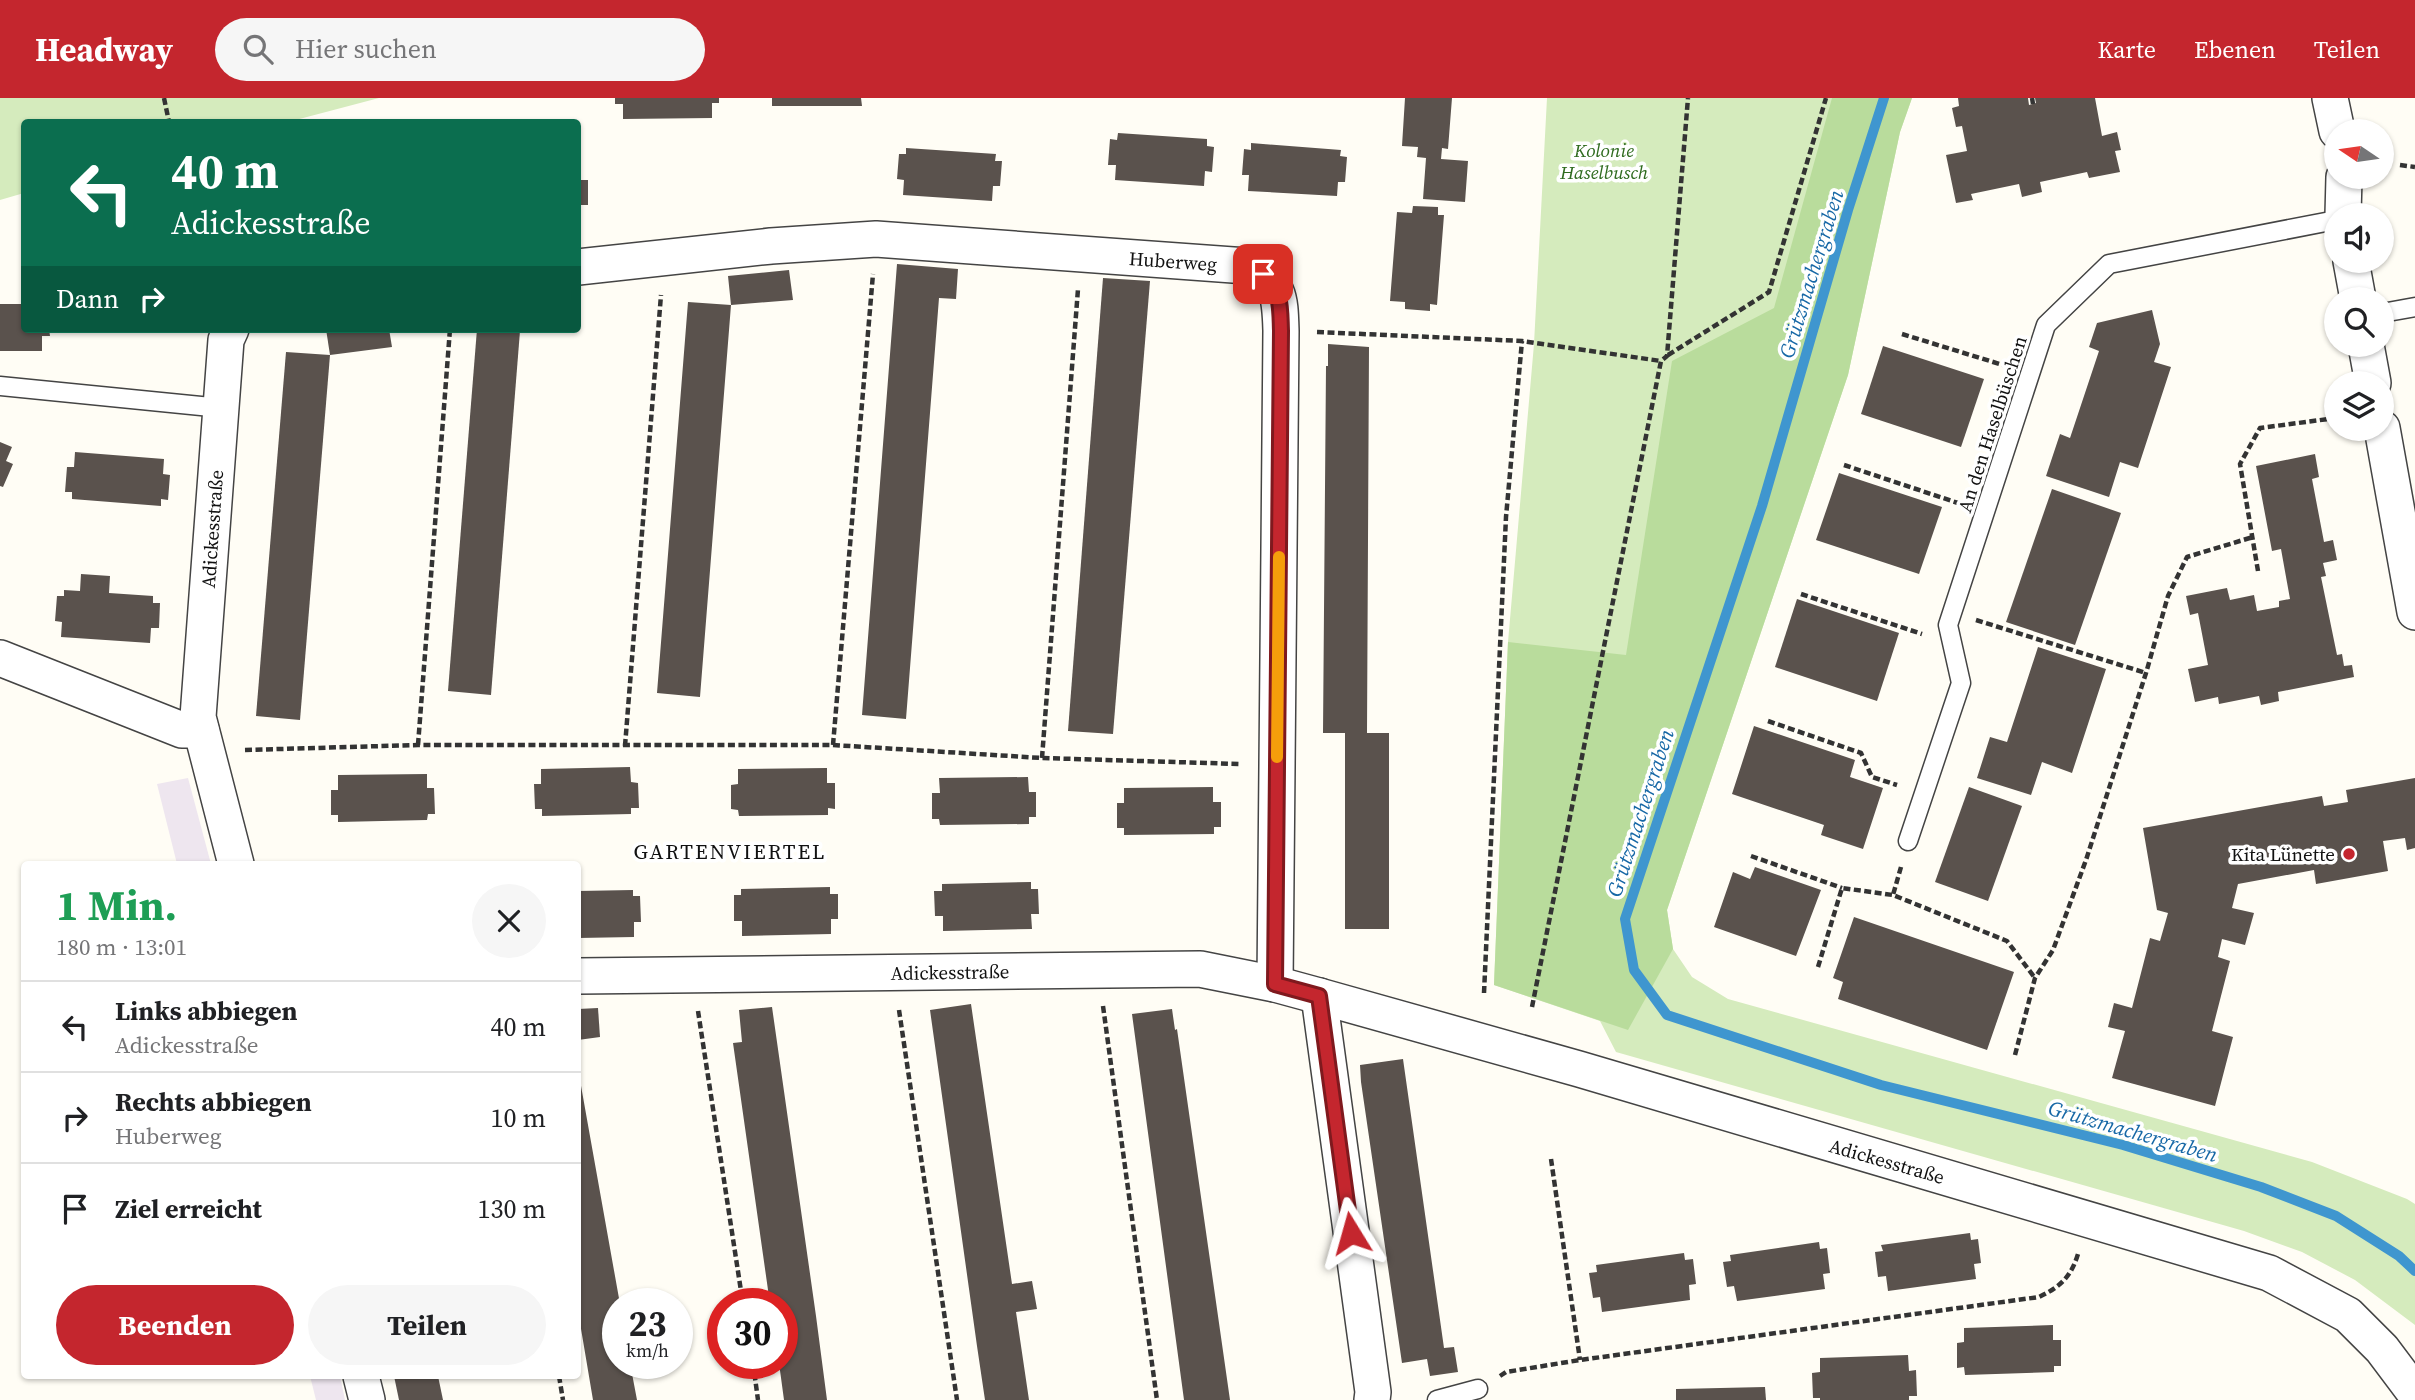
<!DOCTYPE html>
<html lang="de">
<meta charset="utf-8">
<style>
:root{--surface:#fff;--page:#f6f6f6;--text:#202124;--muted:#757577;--line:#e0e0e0;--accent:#c4262e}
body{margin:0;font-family:"Source Serif 4",serif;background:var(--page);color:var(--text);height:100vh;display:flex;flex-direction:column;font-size:26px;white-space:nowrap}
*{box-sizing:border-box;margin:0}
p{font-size:23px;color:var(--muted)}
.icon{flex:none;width:38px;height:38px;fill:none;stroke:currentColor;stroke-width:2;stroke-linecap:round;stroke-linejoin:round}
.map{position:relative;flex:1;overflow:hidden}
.panel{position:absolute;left:21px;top:763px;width:560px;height:518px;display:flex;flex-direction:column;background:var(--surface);border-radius:7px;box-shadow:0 2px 5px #0004}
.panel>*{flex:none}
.hud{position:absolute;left:21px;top:21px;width:560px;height:214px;border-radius:7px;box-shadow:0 2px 5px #0004;background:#0b6e4f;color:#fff;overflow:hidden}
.needle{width:46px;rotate:283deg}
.controls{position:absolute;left:2324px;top:21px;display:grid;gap:14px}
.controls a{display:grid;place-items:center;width:70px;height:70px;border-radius:50%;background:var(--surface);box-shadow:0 2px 5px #0004;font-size:35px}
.speed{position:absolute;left:602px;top:1190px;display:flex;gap:14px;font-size:35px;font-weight:700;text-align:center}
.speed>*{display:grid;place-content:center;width:91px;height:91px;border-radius:50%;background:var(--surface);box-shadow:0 2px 5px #0004;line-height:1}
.speed small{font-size:18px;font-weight:400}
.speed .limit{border:10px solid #d22;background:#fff;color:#111}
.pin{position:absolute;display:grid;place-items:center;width:60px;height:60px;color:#fff;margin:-30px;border-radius:14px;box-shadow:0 4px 10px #0006}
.me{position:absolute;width:77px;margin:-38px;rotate:352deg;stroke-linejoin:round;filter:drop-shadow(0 0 5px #0008)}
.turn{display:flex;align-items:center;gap:24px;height:147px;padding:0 35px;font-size:32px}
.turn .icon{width:91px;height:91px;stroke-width:2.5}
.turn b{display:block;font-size:49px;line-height:60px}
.then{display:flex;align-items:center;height:66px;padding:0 35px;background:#0003;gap:14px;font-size:26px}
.round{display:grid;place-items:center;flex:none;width:74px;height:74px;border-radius:37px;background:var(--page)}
.head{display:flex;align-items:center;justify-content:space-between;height:119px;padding:0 35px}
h1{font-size:42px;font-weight:700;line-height:52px;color:#1e9e55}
.cta{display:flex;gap:14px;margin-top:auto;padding:14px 35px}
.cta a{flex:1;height:80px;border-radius:42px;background:var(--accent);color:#fff;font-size:28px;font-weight:700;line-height:80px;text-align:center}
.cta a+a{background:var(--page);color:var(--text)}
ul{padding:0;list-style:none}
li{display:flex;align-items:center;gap:21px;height:91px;padding:0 35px;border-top:2px solid var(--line)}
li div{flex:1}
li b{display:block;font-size:26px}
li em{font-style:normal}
header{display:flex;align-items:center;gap:42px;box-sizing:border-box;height:98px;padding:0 35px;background:var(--accent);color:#fff}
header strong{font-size:33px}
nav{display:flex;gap:38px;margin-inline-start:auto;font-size:24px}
.search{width:490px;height:63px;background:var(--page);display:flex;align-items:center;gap:18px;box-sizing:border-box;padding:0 24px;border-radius:38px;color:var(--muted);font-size:26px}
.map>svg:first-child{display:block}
.industrial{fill:#eee6ef}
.green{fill:#d5ebbd}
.forest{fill:#b9dc9c}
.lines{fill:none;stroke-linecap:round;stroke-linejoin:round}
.stream{stroke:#3f96cf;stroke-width:10}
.building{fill:#5a524d}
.lane-casing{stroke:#444;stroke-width:21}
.street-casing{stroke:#444;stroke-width:38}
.path{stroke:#333;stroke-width:4.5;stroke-dasharray:7 3.5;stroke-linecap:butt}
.lane{stroke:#fff;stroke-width:18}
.street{stroke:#fff;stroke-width:35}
.route-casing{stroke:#7f191e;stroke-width:18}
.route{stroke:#c4262e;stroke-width:12}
.slow{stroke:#f59e0b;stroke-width:12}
.poi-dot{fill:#c4262e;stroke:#fff;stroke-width:2.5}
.labels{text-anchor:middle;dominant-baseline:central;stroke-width:7;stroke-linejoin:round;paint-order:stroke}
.park-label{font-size:19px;font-style:italic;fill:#2f6b1f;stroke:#fff}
.street-label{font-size:19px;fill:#111;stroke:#fff}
.poi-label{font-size:19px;fill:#111;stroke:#fff;text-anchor:end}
.water-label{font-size:21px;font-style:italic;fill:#1768a6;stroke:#fff}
.neighbourhood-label{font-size:21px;letter-spacing:2px;fill:#111;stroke:#fff}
</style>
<header>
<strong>Headway</strong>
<div class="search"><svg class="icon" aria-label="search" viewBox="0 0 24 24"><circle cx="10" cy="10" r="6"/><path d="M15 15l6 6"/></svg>Hier suchen</div>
<nav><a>Karte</a><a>Ebenen</a><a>Teilen</a></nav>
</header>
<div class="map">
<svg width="2415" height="1302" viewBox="0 0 2415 1302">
<rect width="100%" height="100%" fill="#fffdf5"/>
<!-- industrial -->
<g class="industrial">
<polygon points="188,680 211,766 177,766 157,686"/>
<polygon points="310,1278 340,1278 345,1302 316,1302"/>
</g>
<!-- green -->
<g class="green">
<polygon points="0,0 379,0 288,24 24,24 24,95 0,102"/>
<polygon points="1547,0 1912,0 1900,34 1848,277 1667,812 1673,851 1692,879 1728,901 2312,1064 2407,1101 2415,1106 2415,1227 2355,1182 2302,1154 2244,1133 1616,954 1600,923 1494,887 1508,544 1534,246"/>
</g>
<!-- forest -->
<polygon class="forest" points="1832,0 1912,0 1900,34 1848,277 1667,812 1673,851 1628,932 1494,887 1508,544 1626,557 1672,263 1774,210"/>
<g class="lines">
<!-- stream -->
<polyline class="stream" points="1884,0 1848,112 1762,408 1625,821 1634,872 1667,917 1881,987 2123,1047 2261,1089 2336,1118 2399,1158 2415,1173"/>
</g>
<!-- building -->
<g class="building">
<polygon points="615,0 719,0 719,5 712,5 712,20 623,21 623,6 615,6"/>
<polygon points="772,0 861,0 862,8 772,8"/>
<polygon points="1405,0 1452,0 1448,51 1442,50 1441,61 1468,63 1465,104 1423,101 1426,60 1417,59 1418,49 1402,48"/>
<polygon points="1958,0 2028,0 2029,7 2036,5 2035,0 2095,0 2102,38 2117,34 2121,52 2115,53 2120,74 2089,80 2087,74 2040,84 2042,94 2022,99 2019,86 1971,96 1973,102 1956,105 1946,57 1967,53 1962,28 1956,29 1952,10 1959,8"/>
<polygon points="1118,35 1207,41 1207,48 1214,49 1212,74 1205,73 1204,88 1115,82 1116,67 1108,67 1110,41 1117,42"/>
<polygon points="1251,45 1341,52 1340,58 1347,59 1345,84 1338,84 1337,98 1248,93 1249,77 1242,77 1244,51 1251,52"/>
<polygon points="906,50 996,56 995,63 1002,63 1000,88 993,88 992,103 903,97 904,82 897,81 899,56 906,56"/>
<polygon points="578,75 581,75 581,82 588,82 588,107 581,107 581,122 578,122"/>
<polygon points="1413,108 1438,109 1438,117 1444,117 1437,207 1430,206 1430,213 1405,211 1405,204 1390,203 1397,114 1412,115"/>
<polygon points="897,166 958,171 956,201 939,200 906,621 862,617"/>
<polygon points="789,172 793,202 731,207 700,599 657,595 688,204 731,207 728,178"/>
<polygon points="1103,180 1150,183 1113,636 1068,633"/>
<polygon points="0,206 24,206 24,231 49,231 50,238 42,238 42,253 0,253"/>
<polygon points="2152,212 2160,246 2154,264 2171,269 2138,370 2120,364 2109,399 2046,378 2060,336 2070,340 2099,253 2089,249 2097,225"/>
<polygon points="326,231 389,231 392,249 330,257"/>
<polygon points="477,231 520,233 491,597 448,593"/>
<polygon points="1328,246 1369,249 1367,635 1389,635 1389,831 1345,831 1345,635 1323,635 1326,268 1328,268"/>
<polygon points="1883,248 1984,281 1961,349 1861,316"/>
<polygon points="286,254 330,257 300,622 256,618"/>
<polygon points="0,344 12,349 6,363 13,366 3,389 0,388"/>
<polygon points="75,354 164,361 163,376 170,377 168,402 161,401 161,408 72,401 72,394 65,394 67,369 74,369"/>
<polygon points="2315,356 2319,379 2312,381 2324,444 2333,442 2337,462 2323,465 2326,478 2321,479 2337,557 2342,556 2344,568 2352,567 2354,579 2278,594 2279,603 2261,607 2259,598 2219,606 2218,599 2195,604 2188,571 2208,567 2198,515 2190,517 2186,498 2227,490 2230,502 2254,497 2257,513 2279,509 2279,503 2290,501 2281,451 2272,453 2256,368"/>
<polygon points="1839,375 1942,409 1919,476 1816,442"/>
<polygon points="2052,391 2121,415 2075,547 2006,524"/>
<polygon points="81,476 110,478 109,495 153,498 153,505 160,505 159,530 151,530 150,545 61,539 62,524 55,523 57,498 64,498 64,492 80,493"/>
<polygon points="1797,501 1899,535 1877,603 1775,569"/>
<polygon points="2038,549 2106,571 2072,675 2042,664 2031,697 1977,680 1990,639 2007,644"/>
<polygon points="1754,628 1855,662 1850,679 1883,690 1863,751 1821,737 1824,727 1732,696"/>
<polygon points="630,669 631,684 638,685 639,710 631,710 631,716 542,718 542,711 535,711 534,686 541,686 541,671"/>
<polygon points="827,670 827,685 835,685 835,711 828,710 828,717 739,718 738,712 731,711 731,687 738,686 738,671"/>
<polygon points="427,676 427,690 434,690 435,716 428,716 427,722 338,724 338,717 331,717 331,692 338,692 338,677"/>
<polygon points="1028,679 1029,694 1036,694 1036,719 1029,719 1029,726 940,727 939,721 932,721 932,695 940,695 939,680"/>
<polygon points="2415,680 2415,750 2407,752 2405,740 2383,743 2388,773 2316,786 2314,772 2238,786 2232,810 2254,815 2245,847 2222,841 2218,859 2230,863 2212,933 2233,939 2215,1008 2112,980 2125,933 2108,929 2114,905 2132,910 2150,840 2160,843 2168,815 2157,812 2143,730 2322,698 2324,708 2348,704 2346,692"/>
<polygon points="1213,689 1213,704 1221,704 1221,729 1214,729 1214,736 1124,737 1124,730 1117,730 1117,705 1124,705 1124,690"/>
<polygon points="1969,689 2022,708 1988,803 1935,784"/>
<polygon points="1755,769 1821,792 1796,858 1714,829 1733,774 1750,781"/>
<polygon points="1031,784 1031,791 1038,791 1039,816 1031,816 1032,831 943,833 943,818 935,818 934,793 942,793 942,786"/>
<polygon points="830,789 830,796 838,796 838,821 831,821 831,836 742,838 742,823 734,823 734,797 741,797 741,791"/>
<polygon points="633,792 633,798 640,798 641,824 634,824 634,839 578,840 578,793"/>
<polygon points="1854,819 2014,874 1987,952 1838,901 1843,884 1833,880"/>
<polygon points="971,906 1012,1186 1032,1183 1037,1211 1016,1214 1029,1302 985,1302 977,1248 930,912"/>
<polygon points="772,909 816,1218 827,1302 784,1302 779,1265 782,1265 782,1206 770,1206 733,945 742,944 739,912"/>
<polygon points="598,910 600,939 578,942 578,911"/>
<polygon points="1172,911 1175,932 1177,931 1230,1302 1184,1302 1132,916"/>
<polygon points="1403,961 1444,1250 1454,1249 1458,1274 1430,1278 1427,1261 1402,1265 1361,984 1360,967"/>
<polygon points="578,971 620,1206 618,1206 618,1265 630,1265 637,1302 593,1302 578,1213"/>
<polygon points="1970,1135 1971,1142 1978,1141 1981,1165 1974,1166 1976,1181 1888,1193 1886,1178 1878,1179 1875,1154 1883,1153 1881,1147"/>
<polygon points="1819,1144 1820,1151 1827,1150 1830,1175 1823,1176 1825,1191 1737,1203 1734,1188 1727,1189 1723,1164 1731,1163 1730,1157"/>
<polygon points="1684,1155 1685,1162 1693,1161 1696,1186 1689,1187 1690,1202 1602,1214 1600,1199 1593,1200 1589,1175 1597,1174 1596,1167"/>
<polygon points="2053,1227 2053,1242 2061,1242 2061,1268 2054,1268 2054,1274 1965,1277 1964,1269 1957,1270 1957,1245 1964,1244 1964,1230"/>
<polygon points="1908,1257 1909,1273 1916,1272 1917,1298 1909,1298 1909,1302 1820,1302 1820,1300 1813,1300 1812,1275 1820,1274 1820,1260"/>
<polygon points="394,1278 438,1278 443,1302 399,1302"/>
<polygon points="1765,1289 1766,1302 1676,1302 1676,1291"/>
</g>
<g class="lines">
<!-- lane casing -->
<g class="lane-casing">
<g id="lane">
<polyline points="2382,215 2415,209"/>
<polyline points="0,288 221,310"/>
<polyline points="1908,743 1961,585 1948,527 2046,227 2109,166 2336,122"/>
<polyline points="1437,1302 1478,1291"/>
</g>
</g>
<!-- street casing -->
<g class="street-casing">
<g id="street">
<polyline points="2330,0 2337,33"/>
<polyline points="2343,117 2344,79"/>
<polyline points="2351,163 2358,201"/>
<path d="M 578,169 L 771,148 L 876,141 L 1247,168 C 1280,185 1280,198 1281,233 L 1275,886"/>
<polyline points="231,231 226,242 198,619 236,766"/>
<polyline points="2366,247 2373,285"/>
<polyline points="2382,330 2415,514"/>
<polyline points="0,560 182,632 201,632"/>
<polyline points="578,878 1200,871 1275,886 1319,898 1579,971 2269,1175 2348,1217 2382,1251 2415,1295"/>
<polyline points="1319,898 1373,1294 1372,1302"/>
<polyline points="361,1278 367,1302"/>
</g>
</g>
<!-- path -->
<g class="path">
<polyline points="164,0 169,24"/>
<polyline points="2032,0 2033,6"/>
<polyline points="2400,67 2415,69"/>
<polyline points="1317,234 1522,243 1661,263"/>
<polyline points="1902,236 2003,267"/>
<polyline points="1668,257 1769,194 1826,0"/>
<polyline points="1844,367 1958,405"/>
<polyline points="2258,473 2240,366 2260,330 2336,320"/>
<polyline points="1801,496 1922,536"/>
<polyline points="1976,522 2146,575"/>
<polyline points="1768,623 1861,655 1872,679 1897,687"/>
<polyline points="418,647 450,231"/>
<polyline points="833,647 873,176"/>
<polyline points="625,648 661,197"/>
<polyline points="245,652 418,647 833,647 1042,660 1240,666"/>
<polyline points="1042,660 1078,191"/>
<polyline points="1751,758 1842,790"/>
<polyline points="1901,769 1893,797 2007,843 2035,880"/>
<polyline points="1818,869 1842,790 1893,797"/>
<polyline points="1484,895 1506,419 1522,243"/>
<polyline points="1103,908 1157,1302"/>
<polyline points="1532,909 1661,263 1667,258 1688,0"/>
<polyline points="899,912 957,1302"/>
<polyline points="698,913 743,1206"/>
<polyline points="2015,957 2035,880 2053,852 2086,762 2146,575 2168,498 2187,459 2253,439"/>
<polyline points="1551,1061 1580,1262"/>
<polyline points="753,1265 758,1302"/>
<polyline points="559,1278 563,1302"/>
<path d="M 1500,1278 L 1506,1274 L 1580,1262 L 2039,1199 C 2060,1189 2071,1179 2078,1156"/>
</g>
<!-- lane -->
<use href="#lane" class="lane"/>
<!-- street -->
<use href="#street" class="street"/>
</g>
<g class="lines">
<!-- route casing -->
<g class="route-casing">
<path id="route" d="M 1263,176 C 1282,195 1280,207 1281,233 L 1275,886 L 1319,898 L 1351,1135"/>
</g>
<!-- route -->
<use href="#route" class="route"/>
<!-- slow -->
<polyline class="slow" points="1277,659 1279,459"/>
</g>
<!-- markers -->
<circle class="poi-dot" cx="2349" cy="756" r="7"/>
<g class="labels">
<!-- park labels -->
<g class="park-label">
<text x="1604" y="52">Kolonie<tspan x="1604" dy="22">Haselbusch</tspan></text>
</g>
<!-- street labels -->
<g class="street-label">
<text transform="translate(1173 163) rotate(4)">Huberweg</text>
<text transform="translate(1992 326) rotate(-72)">An den Haselbüschen</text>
<text transform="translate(212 431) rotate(-86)">Adickesstraße</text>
<text transform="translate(950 874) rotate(-1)">Adickesstraße</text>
<text transform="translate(1887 1063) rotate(16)">Adickesstraße</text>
</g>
<!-- poi labels -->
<g class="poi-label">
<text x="2335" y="756">Kita Lünette</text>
</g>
<!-- water labels -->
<g class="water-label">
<text transform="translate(1811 176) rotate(-73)">Grützmachergraben</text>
<text transform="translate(1640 715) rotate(-72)">Grützmachergraben</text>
<text transform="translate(2133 1033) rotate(16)">Grützmachergraben</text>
</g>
<!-- neighbourhood labels -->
<g class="neighbourhood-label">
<text x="730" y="753">GARTENVIERTEL</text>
</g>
</g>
</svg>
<div class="controls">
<a><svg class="needle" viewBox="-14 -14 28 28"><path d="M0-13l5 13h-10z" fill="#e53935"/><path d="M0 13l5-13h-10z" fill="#757577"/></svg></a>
<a><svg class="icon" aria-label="sound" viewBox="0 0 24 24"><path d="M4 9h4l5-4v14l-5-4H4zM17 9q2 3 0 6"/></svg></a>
<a><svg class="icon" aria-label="search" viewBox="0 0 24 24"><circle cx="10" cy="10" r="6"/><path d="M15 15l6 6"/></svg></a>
<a><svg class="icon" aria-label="layers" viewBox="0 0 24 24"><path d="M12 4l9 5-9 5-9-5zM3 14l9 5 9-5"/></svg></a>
</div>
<div class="speed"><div>23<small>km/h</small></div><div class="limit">30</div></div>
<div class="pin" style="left:1263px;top:176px;background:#d93025"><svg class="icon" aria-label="arrive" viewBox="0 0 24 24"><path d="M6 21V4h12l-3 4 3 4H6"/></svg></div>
<svg class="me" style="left:1351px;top:1135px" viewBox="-20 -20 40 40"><path d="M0-17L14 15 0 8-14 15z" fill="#c4262e" stroke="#fff" stroke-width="4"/></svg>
<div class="hud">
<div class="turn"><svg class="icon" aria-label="left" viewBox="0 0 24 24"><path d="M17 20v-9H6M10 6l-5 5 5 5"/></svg><div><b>40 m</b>Adickesstraße</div></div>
<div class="then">Dann<svg class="icon" aria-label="right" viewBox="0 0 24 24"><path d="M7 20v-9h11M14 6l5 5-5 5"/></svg></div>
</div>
<section class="panel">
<div class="head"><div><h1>1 Min.</h1><p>180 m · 13:01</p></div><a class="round"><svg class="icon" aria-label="close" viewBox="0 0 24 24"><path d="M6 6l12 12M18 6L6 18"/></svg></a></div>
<ul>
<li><svg class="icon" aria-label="left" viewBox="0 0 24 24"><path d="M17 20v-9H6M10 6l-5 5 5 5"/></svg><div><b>Links abbiegen</b><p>Adickesstraße</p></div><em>40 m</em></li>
<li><svg class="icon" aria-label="right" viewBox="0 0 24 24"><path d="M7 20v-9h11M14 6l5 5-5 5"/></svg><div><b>Rechts abbiegen</b><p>Huberweg</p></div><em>10 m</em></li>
<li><svg class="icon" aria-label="arrive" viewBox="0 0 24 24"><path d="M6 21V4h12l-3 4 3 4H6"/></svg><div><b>Ziel erreicht</b></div><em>130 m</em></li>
</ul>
<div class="cta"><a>Beenden</a><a>Teilen</a></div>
</section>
</div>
